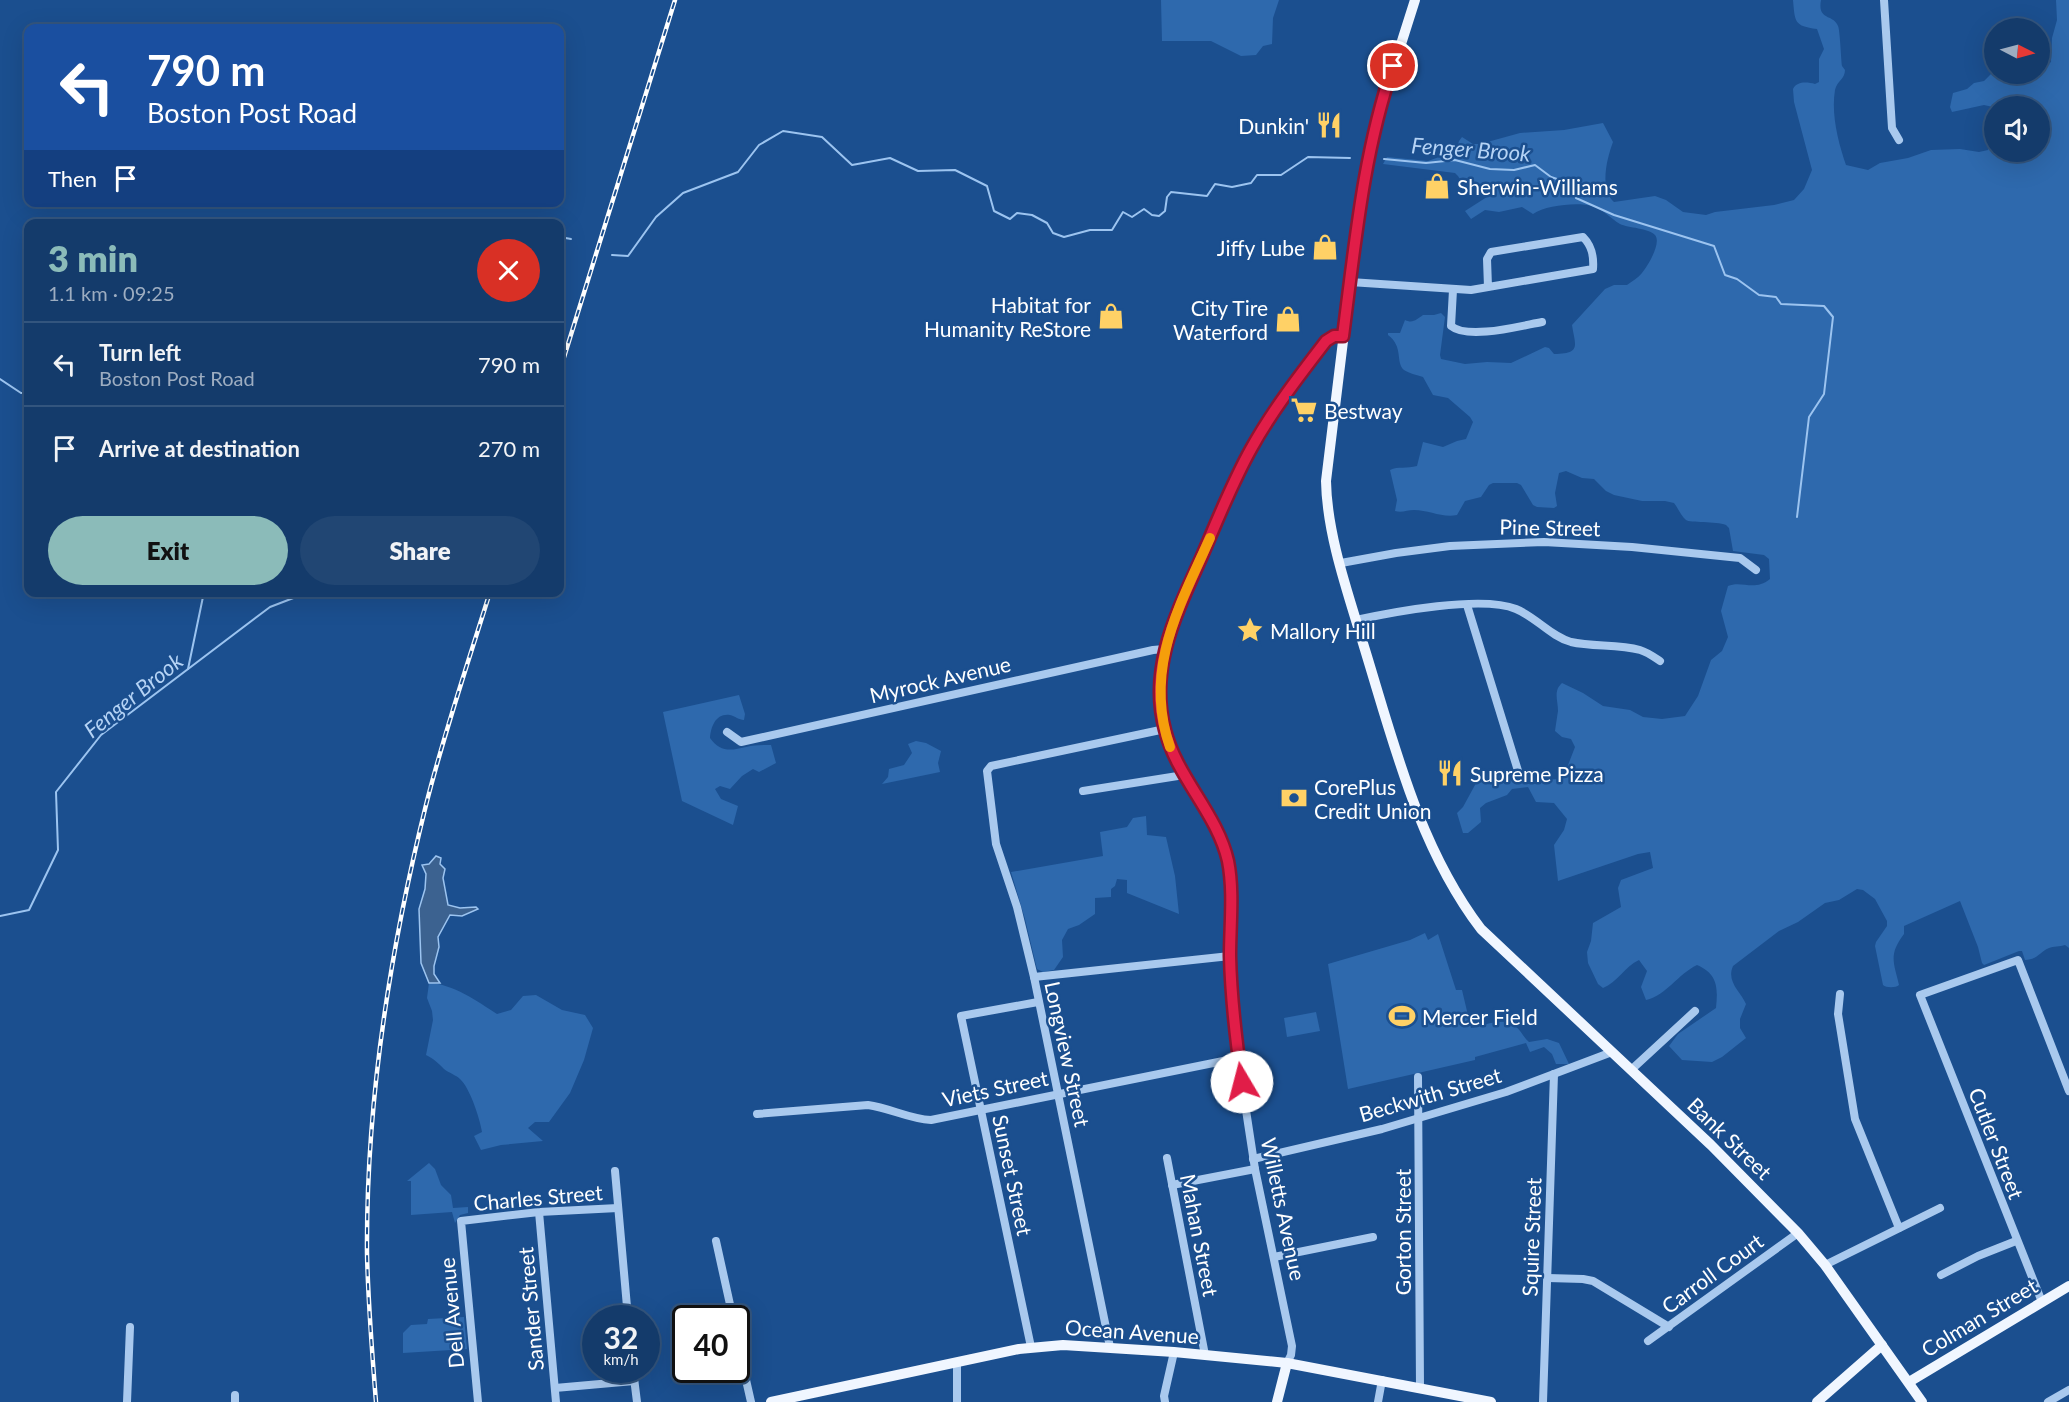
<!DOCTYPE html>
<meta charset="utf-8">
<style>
:root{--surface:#143b6b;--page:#214673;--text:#f1f3f6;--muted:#9dadc1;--line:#33557e;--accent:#8bbbb9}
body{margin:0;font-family:Lato,sans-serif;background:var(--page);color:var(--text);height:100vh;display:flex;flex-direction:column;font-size:22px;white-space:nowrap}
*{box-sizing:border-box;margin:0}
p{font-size:20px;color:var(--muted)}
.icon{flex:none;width:33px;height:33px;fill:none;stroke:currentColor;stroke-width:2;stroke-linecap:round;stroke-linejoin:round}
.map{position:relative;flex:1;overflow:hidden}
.drawer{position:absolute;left:24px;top:219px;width:540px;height:378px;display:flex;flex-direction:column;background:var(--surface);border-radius:12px;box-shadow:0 6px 24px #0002,0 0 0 2px var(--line)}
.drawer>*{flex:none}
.hud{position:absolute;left:24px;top:24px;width:540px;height:183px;border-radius:12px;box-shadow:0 6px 24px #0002,0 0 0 2px var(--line);background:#1a4fa0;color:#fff;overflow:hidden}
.needle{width:39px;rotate:96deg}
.buttons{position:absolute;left:1984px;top:18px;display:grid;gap:12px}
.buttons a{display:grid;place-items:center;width:66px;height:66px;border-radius:50%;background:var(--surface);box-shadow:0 6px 24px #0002,0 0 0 2px var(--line);font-size:30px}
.speed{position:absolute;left:582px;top:1305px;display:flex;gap:12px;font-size:30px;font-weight:700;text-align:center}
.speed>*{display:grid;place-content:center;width:78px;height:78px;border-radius:50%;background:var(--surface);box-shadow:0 6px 24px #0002,0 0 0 2px var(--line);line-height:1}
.speed small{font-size:15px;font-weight:400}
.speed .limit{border:3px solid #111;border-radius:9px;background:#fff;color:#111}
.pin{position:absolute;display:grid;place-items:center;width:51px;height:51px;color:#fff;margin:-26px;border:3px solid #fff;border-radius:50%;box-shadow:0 2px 6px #0007}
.me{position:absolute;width:66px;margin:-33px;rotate:352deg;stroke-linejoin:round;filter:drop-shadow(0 0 4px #0008)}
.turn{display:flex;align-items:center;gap:21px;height:126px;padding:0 24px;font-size:27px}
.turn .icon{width:78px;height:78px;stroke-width:2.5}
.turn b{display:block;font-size:42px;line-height:51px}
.then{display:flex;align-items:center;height:57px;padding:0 24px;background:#0003;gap:12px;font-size:22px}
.round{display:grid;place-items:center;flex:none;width:63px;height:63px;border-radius:32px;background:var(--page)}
.head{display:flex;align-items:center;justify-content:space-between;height:102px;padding:0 24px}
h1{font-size:36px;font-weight:800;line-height:45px;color:var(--accent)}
.button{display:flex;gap:12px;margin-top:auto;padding:12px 24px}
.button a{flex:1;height:69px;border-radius:36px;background:var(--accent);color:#111;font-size:24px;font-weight:800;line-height:69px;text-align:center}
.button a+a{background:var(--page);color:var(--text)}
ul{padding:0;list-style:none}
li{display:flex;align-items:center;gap:18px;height:84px;padding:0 24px;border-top:2px solid var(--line)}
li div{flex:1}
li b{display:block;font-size:22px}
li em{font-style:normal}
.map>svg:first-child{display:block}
.green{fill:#2e69ad;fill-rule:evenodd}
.water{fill:#3c6290;stroke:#9cc4f0;stroke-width:1.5}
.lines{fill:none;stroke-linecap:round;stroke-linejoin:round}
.stream{stroke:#9cc4f0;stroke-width:2}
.minor{stroke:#a9c9ee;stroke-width:8}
.major{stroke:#f0f6ff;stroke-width:10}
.rail-casing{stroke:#fff;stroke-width:4.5}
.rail{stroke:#1b4f8f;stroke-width:2;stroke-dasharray:7;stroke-linecap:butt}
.route-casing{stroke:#92132f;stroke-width:15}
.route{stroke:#e11d48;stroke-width:10}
.slow{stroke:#f59e0b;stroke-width:10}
.labels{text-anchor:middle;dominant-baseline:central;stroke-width:5;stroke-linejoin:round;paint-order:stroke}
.poi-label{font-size:21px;fill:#fff;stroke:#1b4f8f;text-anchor:start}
.street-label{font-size:21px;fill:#fff;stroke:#1b4f8f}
.water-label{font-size:22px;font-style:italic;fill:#b5d3f5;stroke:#1b4f8f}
</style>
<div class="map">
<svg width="2069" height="1402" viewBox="0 0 2069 1402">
<rect width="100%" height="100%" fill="#1b4f8f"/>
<!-- green -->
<g class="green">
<polygon points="1161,0 1279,0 1273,18 1272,44 1263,46 1256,55 1241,56 1211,41 1162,41"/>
<path d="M 1793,0 L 1821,0 C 1817,21 1834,14 1838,26 C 1840,30 1841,59 1842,66 L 1845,70 C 1845,79 1837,81 1835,90 C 1831,114 1838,142 1846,165 L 1868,170 L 1880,163 L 1908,158 L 1931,150 L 1960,149 L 1979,152 L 1988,150 L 1993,107 L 1984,105 L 1952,112 L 1950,107 L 1953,93 L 1967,89 L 1974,83 L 1984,81 L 1995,70 L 1995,74 L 2004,74 L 2005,77 L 2009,80 L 2032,74 L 2040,74 L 2040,71 L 2051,62 L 2052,38 L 2057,20 L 2056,0 L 2069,0 L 2069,948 L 2065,945 C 2060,947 2053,946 2049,948 C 2039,952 2039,959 2025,960 L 2022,951 L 2019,951 L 1984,965 L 1982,963 L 1978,947 L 1960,901 L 1904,926 L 1904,934 C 1888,955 1894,963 1899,985 C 1896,988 1886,988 1883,985 L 1875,946 L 1876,942 L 1887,926 L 1887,921 L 1875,899 L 1863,890 L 1857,889 L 1839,900 L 1825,903 L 1798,922 L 1779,931 L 1733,966 C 1726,982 1741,992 1746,1004 L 1740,1019 L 1740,1028 L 1746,1038 L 1722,1057 L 1712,1062 L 1682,1060 L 1669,1046 L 1678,1034 L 1716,1008 C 1718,988 1718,974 1697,965 C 1678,974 1667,995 1646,1000 L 1641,987 L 1647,971 L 1639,960 C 1625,966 1617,983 1603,988 L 1598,984 L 1588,963 L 1587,952 L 1591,941 L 1593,923 L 1621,907 L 1618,888 L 1621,880 L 1653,868 L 1650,852 L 1638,854 L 1558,881 L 1554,845 L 1564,830 L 1567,819 L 1554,803 L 1536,802 L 1528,787 L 1512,789 L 1507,795 L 1486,803 L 1480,808 L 1481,822 L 1468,833 L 1463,833 L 1457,813 L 1463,807 L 1481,774 L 1507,773 L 1522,780 L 1536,782 L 1540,780 L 1559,779 L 1565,773 L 1575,747 L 1571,739 L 1562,737 L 1555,731 C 1556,724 1557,717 1558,711 C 1558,700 1553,691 1562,683 L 1583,693 L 1603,706 L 1630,710 L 1643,717 L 1662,719 L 1685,716 L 1698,696 L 1711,660 L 1722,651 L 1728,637 L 1721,611 L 1728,586 C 1742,580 1754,592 1770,579 L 1769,559 L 1764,555 L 1733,551 L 1729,528 L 1726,525 C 1716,521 1690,523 1686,520 C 1681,516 1678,508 1674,503 L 1665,501 L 1642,501 L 1614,495 L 1606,491 L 1594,479 L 1582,478 L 1566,471 L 1559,473 L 1555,493 L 1557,506 L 1554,508 L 1537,507 L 1533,505 L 1521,485 L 1517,483 L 1493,483 L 1489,485 L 1481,497 L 1465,501 L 1457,515 C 1442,518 1429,510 1414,510 C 1407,510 1402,513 1395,511 L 1397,500 L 1390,470 C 1398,466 1407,469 1417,466 L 1423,442 L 1443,447 L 1457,441 L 1466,439 L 1473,422 L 1470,417 L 1448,398 L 1433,395 L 1423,377 C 1417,375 1408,373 1404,370 C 1395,362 1404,347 1388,335 L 1388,333 L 1400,333 L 1405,320 C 1413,324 1417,319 1423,315 L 1434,315 L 1441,313 L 1445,317 L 1440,355 L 1441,359 L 1465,364 L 1487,362 L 1511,363 L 1545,347 L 1549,348 L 1554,354 C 1582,354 1575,345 1572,325 L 1605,289 L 1614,285 L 1627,285 C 1632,281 1638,278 1642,273 C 1647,267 1662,243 1655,235 C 1649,228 1628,228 1620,224 C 1610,218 1603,209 1592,206 C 1578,202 1546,205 1533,214 L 1522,207 L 1499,212 L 1485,210 L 1471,219 L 1465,211 L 1490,195 L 1492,192 L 1491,188 L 1465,188 L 1458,176 L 1455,173 L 1383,164 L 1387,157 L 1428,161 L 1456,151 L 1459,141 L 1462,137 L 1473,144 L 1480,144 L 1520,133 L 1564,130 L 1603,123 L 1613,142 C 1607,158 1599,189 1614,202 L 1655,196 L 1666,200 L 1683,212 L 1706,215 L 1715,212 L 1774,205 L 1794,200 L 1804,189 L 1812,170 L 1794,102 L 1793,89 C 1797,81 1807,82 1815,84 L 1819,82 L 1819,59 L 1824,49 L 1817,29 C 1794,26 1795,22 1793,0 ZM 1995,106 L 2040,106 L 2040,152 L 1995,152 Z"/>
<path d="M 739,695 L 745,714 L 744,720 C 739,720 735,716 730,715 C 716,713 711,726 710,738 C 720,752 730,751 746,747 C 754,745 763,745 771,745 L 776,763 L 759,772 L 753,769 L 742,776 L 730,789 L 720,786 L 715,789 L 721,799 L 738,806 L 733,825 L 682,801 L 663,712 Z"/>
<polygon points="916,741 926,743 941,751 938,763 940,772 882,784 888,777 889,769 904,765 912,753 908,744"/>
<polygon points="1146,816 1147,835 1166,837 1175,876 1179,914 1127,893 1127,880 1117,879 1115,886 1111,889 1111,897 1095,898 1095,914 1079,925 1068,929 1062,940 1063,957 1054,970 1043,972 1037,969 1025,919 1011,872 1103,856 1100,832 1127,827 1133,818"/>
<path d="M 1425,933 L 1428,940 L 1438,934 L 1456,990 L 1462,990 L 1471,1028 C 1483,1026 1500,1018 1512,1024 C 1520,1028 1523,1037 1529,1042 L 1547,1039 L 1559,1043 L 1569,1064 L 1556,1064 L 1552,1054 L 1544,1047 L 1530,1052 L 1526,1043 L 1475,1057 L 1475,1060 L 1348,1089 L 1328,964 L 1410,940 Z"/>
<path d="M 429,983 C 453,984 477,1001 497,1014 L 511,1010 L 523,996 L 536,995 L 562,1010 L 585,1015 L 593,1028 L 584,1060 L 570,1093 L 549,1122 L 535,1122 L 528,1128 L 543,1141 L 501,1145 L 481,1150 L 474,1136 L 482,1132 C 480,1119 470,1088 460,1079 C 456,1075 449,1073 444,1069 C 438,1063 434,1059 426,1055 L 433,1020 L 432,1011 L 427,998 Z"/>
<polygon points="1316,1012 1320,1031 1287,1037 1284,1018"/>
<polygon points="429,1163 435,1169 441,1185 451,1195 453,1208 468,1207 468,1213 460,1215 455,1223 452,1212 411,1215 411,1181 407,1181"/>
<polygon points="464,1317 467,1349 403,1353 403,1333 411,1325 427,1324 428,1319"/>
</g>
<!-- water -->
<polygon class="water" points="436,856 441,858 440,864 445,869 443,878 448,905 460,908 476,907 478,909 462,916 450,915 438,937 439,947 434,966 434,974 440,983 429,983 421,963 419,909 425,889 426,874 422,865 429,864"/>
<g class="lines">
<!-- stream -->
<g class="stream">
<polyline points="1384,159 1426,163 1455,160 1490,169 1514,170 1535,165 1551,177 1572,184 1576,198 1614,215 1714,246 1725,275 1737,279 1759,295 1776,297 1781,304 1824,306 1833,317 1824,394 1809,417 1797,517"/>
<polyline points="560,237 571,239"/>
<polyline points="612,255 628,256 656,217 683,193 738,172 759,145 783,131 822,137 852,165 890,158 918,171 955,170 987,186 994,211 1010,219 1017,213 1032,215 1047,223 1053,233 1064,237 1090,230 1112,230 1123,212 1132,217 1144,209 1152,215 1159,216 1165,211 1167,197 1171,192 1207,196 1215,184 1232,187 1251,183 1257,175 1281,175 1308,157 1350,158"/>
<polyline points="0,379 21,393 28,393"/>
<polyline points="188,669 204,592"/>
<polyline points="0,916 29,910 58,850 56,792 101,735 270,607 309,592"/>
</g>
<!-- minor -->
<g class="minor">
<polyline points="1884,0 1892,128 1899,140"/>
<path d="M 1350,282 L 1471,290 L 1593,269 C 1594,256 1592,246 1583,237 L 1491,252 L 1487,259 L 1488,287"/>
<path d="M 1453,290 L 1451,326 C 1468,340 1520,326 1542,322"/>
<polyline points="1341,563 1396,553 1450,546 1544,542 1632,547 1740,558 1756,570"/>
<polyline points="1467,605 1519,774"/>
<path d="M 1356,620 C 1393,612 1482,595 1516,609 C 1536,617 1550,636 1571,642 C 1593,647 1618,644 1640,650 C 1647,652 1654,657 1660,661"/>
<polyline points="727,732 741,742 1153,650 1164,649"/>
<polyline points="1083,791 1184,775"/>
<polyline points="1034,977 1230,956"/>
<polyline points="1840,994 1838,1014 1855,1119 1899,1228"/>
<polyline points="1631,1070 1695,1011"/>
<polyline points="1418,1077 1420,1387"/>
<path d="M 757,1114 L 868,1105 C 890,1108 909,1119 931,1120 L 1238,1058"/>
<polyline points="1167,1158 1205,1355"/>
<polyline points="1253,1159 1382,1129 1506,1092 1612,1052"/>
<polyline points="615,1171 628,1318"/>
<polyline points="1172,1185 1255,1169"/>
<polyline points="539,1212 556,1402"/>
<polyline points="716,1241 733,1318"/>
<polyline points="1274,1257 1373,1237"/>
<polyline points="1825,1265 1940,1208"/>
<polyline points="1941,1275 1978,1256 2016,1241"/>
<polyline points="1548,1278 1583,1279 1593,1281 1669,1327"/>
<polyline points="2042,1302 1920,995 2018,960 2069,1091"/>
<polyline points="736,1336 751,1402"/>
<polyline points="1648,1341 1798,1233"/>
<polyline points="1031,1347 961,1016 1038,1002"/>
<polyline points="1110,1347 1034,977 1017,907 996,844 987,771 991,766 1165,729"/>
<polyline points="1287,1363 1291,1355 1292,1346 1255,1169 1238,1058 1232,1001 1231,888 1228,861 1222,841 1214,825 1176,760 1165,729 1162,714 1161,673 1170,630 1250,450 1287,393 1326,341 1334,336 1343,336"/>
<polyline points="633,1370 637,1402"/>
<polyline points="555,1388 634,1381"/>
<polyline points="127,1402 130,1327"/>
<polyline points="235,1402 235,1395"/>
<polyline points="478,1402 461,1221 539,1212 618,1208"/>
<polyline points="957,1402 957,1363"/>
<polyline points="1165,1402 1164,1396 1174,1352"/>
<polyline points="1378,1402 1382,1380"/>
<polyline points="1543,1402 1554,1074"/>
<polyline points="2048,1402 2069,1390"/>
</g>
<!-- major -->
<g class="major">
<path d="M 1415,0 L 1375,126 L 1362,185 L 1326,481 C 1327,537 1350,599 1366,653 C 1395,748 1420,849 1481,929 L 1711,1145 L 1798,1233 L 1825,1265 L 1922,1402"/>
<polyline points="1909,1382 2069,1286"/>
<polyline points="771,1402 1019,1349 1063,1345 1174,1352 1287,1363 1491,1402"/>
<polyline points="1277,1402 1287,1363"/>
<polyline points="1817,1402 1882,1345"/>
</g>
<!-- rail casing -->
<g class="rail-casing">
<g id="rail">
<polyline points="560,370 675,0"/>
<path d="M 376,1402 C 372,1352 368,1303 367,1253 C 366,1103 390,950 426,805 C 444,733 468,663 490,592"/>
</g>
</g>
<!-- rail -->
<use href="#rail" class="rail"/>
</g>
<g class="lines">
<!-- route casing -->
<g class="route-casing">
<path id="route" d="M 1242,1082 C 1236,1040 1231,999 1230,956 C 1230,925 1234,891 1228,861 C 1217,813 1177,778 1165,730 C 1148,668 1177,612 1202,556 C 1217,521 1232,483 1251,449 C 1272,411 1299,376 1326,341 L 1334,336 L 1343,336 C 1355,245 1363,154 1393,66"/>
</g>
<!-- route -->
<use href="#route" class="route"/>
<!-- slow -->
<path class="slow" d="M 1170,747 C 1143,670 1179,607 1210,538"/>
</g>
<!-- icons -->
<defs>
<g id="restaurant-bare" transform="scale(2.07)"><path d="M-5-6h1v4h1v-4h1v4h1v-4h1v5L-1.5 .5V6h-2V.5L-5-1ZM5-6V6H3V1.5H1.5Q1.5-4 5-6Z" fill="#ffd166" stroke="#1b4f8f" stroke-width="2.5" paint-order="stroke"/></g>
<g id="shop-bare" transform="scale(2.07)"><path d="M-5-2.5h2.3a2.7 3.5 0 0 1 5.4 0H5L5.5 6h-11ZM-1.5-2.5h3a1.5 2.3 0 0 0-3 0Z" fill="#ffd166" stroke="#1b4f8f" stroke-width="2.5" paint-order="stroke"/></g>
<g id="supermarket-bare" transform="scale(2.07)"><path d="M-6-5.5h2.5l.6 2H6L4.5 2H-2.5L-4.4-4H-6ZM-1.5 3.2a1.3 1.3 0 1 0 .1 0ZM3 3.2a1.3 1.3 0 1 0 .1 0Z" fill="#ffd166" stroke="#1b4f8f" stroke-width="2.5" paint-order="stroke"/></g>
<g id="sight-bare" transform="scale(2.07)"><path d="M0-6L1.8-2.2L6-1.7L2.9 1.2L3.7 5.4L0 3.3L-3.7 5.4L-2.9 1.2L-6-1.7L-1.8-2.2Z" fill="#ffd166" stroke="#1b4f8f" stroke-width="2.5" paint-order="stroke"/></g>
<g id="bank-bare" transform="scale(2.07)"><path d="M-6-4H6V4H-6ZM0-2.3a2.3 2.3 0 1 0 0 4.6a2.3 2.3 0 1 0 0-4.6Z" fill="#ffd166" stroke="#1b4f8f" stroke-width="2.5" paint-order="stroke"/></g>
<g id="stadium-bare" transform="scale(2.07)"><path d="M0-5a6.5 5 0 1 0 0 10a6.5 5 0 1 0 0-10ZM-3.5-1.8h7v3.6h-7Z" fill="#ffd166" stroke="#1b4f8f" stroke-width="2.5" paint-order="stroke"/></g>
</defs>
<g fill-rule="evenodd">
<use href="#restaurant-bare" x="1329" y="125"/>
<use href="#shop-bare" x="1437" y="186"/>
<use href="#shop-bare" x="1325" y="247"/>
<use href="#shop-bare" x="1111" y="316"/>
<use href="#shop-bare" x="1288" y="319"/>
<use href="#supermarket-bare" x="1304" y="410"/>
<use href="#sight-bare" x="1250" y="630"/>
<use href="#restaurant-bare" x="1450" y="773"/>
<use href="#bank-bare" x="1294" y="798"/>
<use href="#stadium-bare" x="1402" y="1016"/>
</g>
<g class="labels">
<!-- poi labels -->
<g class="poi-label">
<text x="1309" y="125" text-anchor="end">Dunkin'</text>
<text x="1457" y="186">Sherwin-Williams</text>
<text x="1305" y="247" text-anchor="end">Jiffy Lube</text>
<text x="1091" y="304" text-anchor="end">Habitat for<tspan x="1091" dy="24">Humanity ReStore</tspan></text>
<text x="1268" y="307" text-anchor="end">City Tire<tspan x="1268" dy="24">Waterford</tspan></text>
<text x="1324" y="410">Bestway</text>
<text x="1270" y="630">Mallory Hill</text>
<text x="1470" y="773">Supreme Pizza</text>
<text x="1314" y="786">CorePlus<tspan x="1314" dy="24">Credit Union</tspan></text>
<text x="1422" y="1016">Mercer Field</text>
</g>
<!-- street labels -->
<g class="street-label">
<text transform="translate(1550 527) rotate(1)">Pine Street</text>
<text transform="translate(940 679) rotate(-13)">Myrock Avenue</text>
<text transform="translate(1068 1054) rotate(78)">Longview Street</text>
<text transform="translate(995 1088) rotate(-12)">Viets Street</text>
<text transform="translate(1430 1094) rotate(-16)">Beckwith Street</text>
<text transform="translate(1730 1138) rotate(44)">Bank Street</text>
<text transform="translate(1997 1143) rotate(69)">Cutler Street</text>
<text transform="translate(1013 1175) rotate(78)">Sunset Street</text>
<text transform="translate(538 1197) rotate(-5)">Charles Street</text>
<text transform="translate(1284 1209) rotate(78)">Willetts Avenue</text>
<text transform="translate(1402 1232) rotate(-90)">Gorton Street</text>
<text transform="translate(1200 1235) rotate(79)">Mahan Street</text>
<text transform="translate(1531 1237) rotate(-88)">Squire Street</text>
<text transform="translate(1712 1273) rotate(-36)">Carroll Court</text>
<text transform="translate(530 1309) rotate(-95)">Sander Street</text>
<text transform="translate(451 1313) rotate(-95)">Dell Avenue</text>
<text transform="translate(1979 1317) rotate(-31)">Colman Street</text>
<text transform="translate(1132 1331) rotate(4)">Ocean Avenue</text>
</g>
<!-- water labels -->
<g class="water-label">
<text transform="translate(1471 149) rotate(4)">Fenger Brook</text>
<text transform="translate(133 695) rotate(-39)">Fenger Brook</text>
</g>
</g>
</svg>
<div class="buttons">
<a><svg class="needle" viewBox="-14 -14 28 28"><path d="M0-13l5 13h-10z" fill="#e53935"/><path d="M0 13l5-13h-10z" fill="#9dadc1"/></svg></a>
<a><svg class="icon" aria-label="sound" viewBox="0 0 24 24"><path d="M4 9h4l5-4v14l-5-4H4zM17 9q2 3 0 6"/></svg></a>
</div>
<div class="speed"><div>32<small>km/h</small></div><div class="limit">40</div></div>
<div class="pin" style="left:1393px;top:66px;background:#d93025"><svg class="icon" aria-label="arrive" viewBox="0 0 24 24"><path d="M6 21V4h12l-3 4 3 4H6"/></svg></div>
<svg class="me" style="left:1242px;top:1082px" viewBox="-20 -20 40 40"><circle r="19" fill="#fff"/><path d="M0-13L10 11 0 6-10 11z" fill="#e11d48"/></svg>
<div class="hud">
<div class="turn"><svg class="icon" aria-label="left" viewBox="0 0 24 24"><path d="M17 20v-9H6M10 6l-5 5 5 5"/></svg><div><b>790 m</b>Boston Post Road</div></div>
<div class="then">Then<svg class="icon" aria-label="arrive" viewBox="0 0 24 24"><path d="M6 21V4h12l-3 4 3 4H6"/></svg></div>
</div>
<section class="drawer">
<div class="head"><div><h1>3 min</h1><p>1.1 km · 09:25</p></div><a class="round" style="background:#d93025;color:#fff"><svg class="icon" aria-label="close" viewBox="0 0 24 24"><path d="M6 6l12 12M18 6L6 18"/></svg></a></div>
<ul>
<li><svg class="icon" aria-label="left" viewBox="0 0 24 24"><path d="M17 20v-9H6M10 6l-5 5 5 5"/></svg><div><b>Turn left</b><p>Boston Post Road</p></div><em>790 m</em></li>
<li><svg class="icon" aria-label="arrive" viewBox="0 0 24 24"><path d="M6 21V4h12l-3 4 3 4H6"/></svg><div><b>Arrive at destination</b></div><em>270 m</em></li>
</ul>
<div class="button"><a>Exit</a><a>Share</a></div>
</section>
</div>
